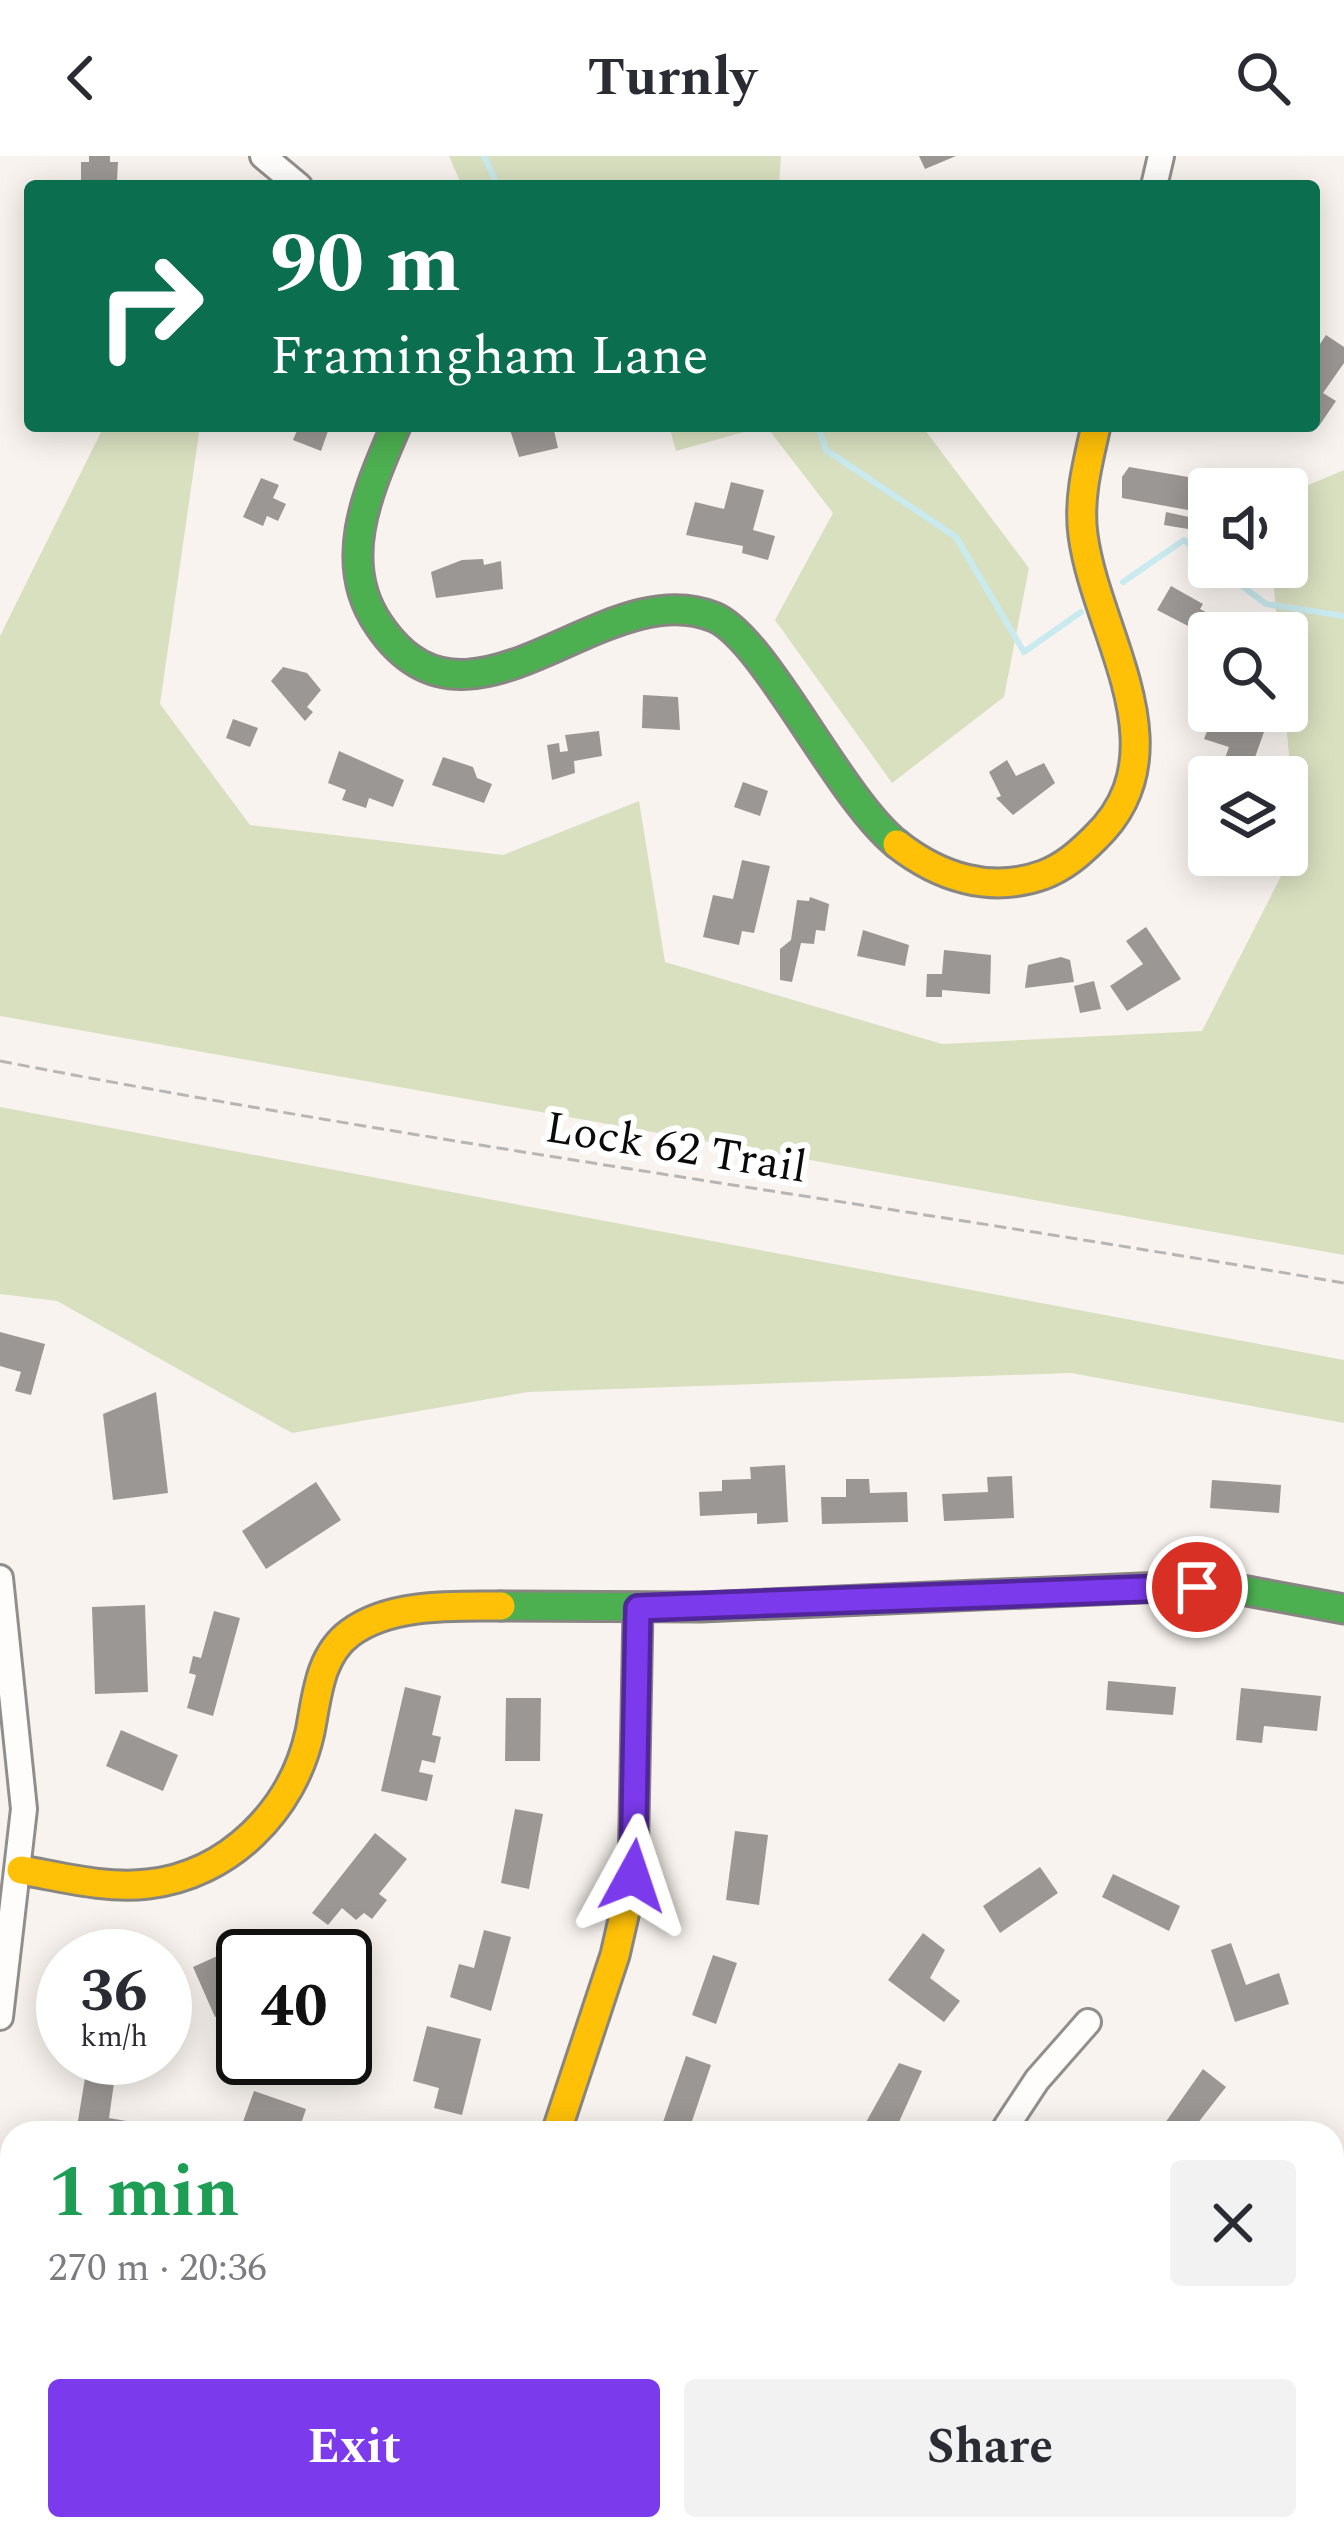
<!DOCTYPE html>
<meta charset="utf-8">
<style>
:root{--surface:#fff;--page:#f2f2f3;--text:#2b2b33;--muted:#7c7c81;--accent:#7c3aed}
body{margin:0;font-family:Spectral,serif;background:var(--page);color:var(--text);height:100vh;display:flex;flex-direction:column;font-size:45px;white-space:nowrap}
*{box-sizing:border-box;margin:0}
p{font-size:39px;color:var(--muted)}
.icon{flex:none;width:66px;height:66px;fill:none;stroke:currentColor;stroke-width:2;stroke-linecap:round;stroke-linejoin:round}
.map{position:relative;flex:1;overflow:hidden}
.sheet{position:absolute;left:0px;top:1965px;width:1344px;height:420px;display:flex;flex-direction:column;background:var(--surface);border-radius:36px 36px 0 0;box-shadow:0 6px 30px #0003}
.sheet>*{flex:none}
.guide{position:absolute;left:24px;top:24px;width:1296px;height:252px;border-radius:12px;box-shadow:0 6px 30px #0003;background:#0b6e4f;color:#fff;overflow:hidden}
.fabs{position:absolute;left:1188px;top:312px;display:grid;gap:24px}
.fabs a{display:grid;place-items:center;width:120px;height:120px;border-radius:12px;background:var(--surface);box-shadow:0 6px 30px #0003;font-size:60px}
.speed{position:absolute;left:36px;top:1773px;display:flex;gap:24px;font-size:60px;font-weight:700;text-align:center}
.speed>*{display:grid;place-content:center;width:156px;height:156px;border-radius:50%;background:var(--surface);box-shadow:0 6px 30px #0003;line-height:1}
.speed small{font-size:30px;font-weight:400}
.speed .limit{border:6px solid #111;border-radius:18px;background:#fff;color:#111}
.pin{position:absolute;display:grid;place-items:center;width:102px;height:102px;color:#fff;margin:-51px;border:6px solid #fff;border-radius:50%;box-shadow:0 3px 12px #0007}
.me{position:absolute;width:132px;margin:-66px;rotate:5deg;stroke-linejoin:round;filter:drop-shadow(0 0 9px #0008)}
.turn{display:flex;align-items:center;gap:42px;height:252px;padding:0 48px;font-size:54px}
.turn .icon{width:156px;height:156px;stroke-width:2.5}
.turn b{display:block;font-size:84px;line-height:102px}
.round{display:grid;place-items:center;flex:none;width:126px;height:126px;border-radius:12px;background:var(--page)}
.summary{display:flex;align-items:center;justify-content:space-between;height:204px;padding:0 48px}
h1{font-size:72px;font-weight:700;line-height:90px;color:#1e9e55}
.cta{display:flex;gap:24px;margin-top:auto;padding:24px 48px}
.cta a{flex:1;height:138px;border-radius:12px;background:var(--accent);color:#fff;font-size:48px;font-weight:700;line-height:138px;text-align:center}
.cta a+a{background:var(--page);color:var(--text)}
header{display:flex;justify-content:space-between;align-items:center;height:156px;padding:0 48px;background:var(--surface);font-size:54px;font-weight:700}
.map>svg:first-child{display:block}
.forest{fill:#d9e0c0}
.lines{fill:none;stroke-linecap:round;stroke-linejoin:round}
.stream{stroke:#c9eaee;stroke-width:6}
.building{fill:#9b9794}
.lane-casing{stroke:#918f8d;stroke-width:18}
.street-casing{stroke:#918f8d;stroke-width:30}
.fast-casing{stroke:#888683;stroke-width:33}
.slow-casing{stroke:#888683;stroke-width:33}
.path{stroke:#b7b6b5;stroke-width:3;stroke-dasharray:12 6;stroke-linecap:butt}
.lane{stroke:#fefdfc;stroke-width:12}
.street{stroke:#fefdfc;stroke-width:24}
.fast{stroke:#4caf50;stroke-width:27}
.slow{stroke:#ffc107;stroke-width:27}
.route-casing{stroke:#51269a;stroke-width:30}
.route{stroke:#7c3aed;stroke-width:21}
.labels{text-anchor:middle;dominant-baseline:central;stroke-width:12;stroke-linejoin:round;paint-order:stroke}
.street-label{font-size:45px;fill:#0a0a0a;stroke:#fff}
</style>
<header><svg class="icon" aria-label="back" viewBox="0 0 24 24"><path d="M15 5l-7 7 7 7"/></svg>Turnly<svg class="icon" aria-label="search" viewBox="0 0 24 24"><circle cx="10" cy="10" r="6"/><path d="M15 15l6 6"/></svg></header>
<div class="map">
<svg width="1344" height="2385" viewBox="0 0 1344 2385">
<rect width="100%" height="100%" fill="#f8f3ee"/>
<!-- forest -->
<g class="forest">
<polygon points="449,0 781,0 779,30 462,30"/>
<polygon points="104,270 200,270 160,548 250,669 503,699 639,645 665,806 942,888 1202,875 1297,689 1285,555 1287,477 1278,477 1272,411 1287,411 1287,338 1344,314 1344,1099 0,860 0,480"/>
<polygon points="669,270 765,270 676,295"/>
<polygon points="766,270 922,270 1029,412 1004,541 892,627 775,464 833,357"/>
<polygon points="0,951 1344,1204 1344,1267 1071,1217 528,1236 292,1277 57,1145 0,1138"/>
</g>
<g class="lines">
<!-- stream -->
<g class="stream">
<polyline points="484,0 498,30"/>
<polyline points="818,270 826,294 956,381 1024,496 1081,456"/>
<polyline points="1217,411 1266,448 1344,460"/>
<polyline points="1123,426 1184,384 1209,405"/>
</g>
</g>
<!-- building -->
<g class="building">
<polygon points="89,0 110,0 110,6 118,6 117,24 123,24 122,30 81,30 81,6 89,6"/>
<polygon points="919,0 956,0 925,13"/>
<polygon points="1326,179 1344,191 1344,207 1323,237 1336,245 1319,270 1314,266 1314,197"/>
<polygon points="299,270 328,275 321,295 293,284"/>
<polygon points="513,270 553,270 558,292 519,301 509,271"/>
<polygon points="1129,311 1194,322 1188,354 1122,342 1122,321"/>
<polygon points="261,322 279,329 273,342 286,348 278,365 267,360 263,370 243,361"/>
<polygon points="731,326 764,334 753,374 775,380 768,404 742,397 743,390 686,379 695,346 724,353"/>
<polygon points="1166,356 1189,361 1188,373 1164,369"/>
<polygon points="483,403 484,409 501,405 503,433 436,442 431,416 462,404"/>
<polygon points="1171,430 1203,448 1200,453 1215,461 1215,470 1236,472 1236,477 1209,477 1209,530 1195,530 1194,473 1157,454"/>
<polygon points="283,511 307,517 321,534 307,551 313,556 305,565 271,525"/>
<polygon points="643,539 678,541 680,574 642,572"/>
<polygon points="1213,560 1264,576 1248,621 1203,621 1210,602 1224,605 1229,591 1204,583"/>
<polygon points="233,563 258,572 250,591 226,582"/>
<polygon points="599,575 602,600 574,605 575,617 552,624 547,589 559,587 560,596 568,595 565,579"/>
<polygon points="339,595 404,624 393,651 369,642 366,652 342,644 346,634 328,627"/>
<polygon points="443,601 473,611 477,622 492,628 484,647 432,629"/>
<polygon points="1007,604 1016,620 1044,607 1055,627 1013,659 996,642 1001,640 989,616"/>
<polygon points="743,626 768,635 760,660 734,651"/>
<polygon points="1209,655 1209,699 1188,686"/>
<polygon points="742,704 770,710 754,777 742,775 739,789 703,781 713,739 733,743"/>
<polygon points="810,741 829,748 825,775 816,774 814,788 801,787 792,826 780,824 780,793 791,784 797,744 809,745"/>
<polygon points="1146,771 1181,823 1127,855 1110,830 1143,808 1126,785"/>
<polygon points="863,774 909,789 905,810 857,800"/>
<polygon points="944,794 991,799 990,838 942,834 942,841 926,841 927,818 942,818"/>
<polygon points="1061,801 1070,804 1074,826 1025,832 1028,809"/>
<polygon points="1094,825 1101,853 1080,857 1074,830"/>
<polygon points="0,1176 45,1188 31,1239 15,1235 21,1216 0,1210"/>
<polygon points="156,1236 168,1337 113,1344 103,1258"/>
<polygon points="785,1309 788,1366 757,1368 757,1357 700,1360 699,1336 722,1335 722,1324 751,1323 750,1311"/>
<polygon points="1012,1320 1014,1362 944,1365 942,1338 988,1336 987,1321"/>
<polygon points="846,1323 869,1323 870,1337 907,1336 908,1366 822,1368 821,1341 846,1341"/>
<polygon points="1212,1324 1281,1329 1279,1357 1210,1352"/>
<polygon points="316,1326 341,1364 266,1413 242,1375"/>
<polygon points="145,1449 148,1536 95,1538 92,1451"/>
<polygon points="214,1455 240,1462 213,1560 187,1552 196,1519 189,1517 193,1500 201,1502"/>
<polygon points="1108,1525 1176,1531 1173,1559 1106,1554"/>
<polygon points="405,1531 441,1540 432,1579 441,1581 435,1607 422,1604 419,1616 433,1619 427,1645 381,1635"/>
<polygon points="1241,1532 1321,1540 1317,1575 1264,1570 1262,1587 1236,1584"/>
<polygon points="506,1542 541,1542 540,1605 505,1605"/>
<polygon points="121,1574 178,1599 163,1635 106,1610"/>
<polygon points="515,1653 543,1658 529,1733 501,1727"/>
<polygon points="735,1675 768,1679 759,1749 726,1744"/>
<polygon points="375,1677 407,1703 379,1738 387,1744 372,1763 364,1757 356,1764 342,1752 328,1769 312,1757"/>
<polygon points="1040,1711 1058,1737 1000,1777 983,1750"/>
<polygon points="1113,1718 1180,1750 1169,1775 1102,1741"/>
<polygon points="484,1774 511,1781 491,1855 450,1841 459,1808 474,1812"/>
<polygon points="923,1777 945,1794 930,1822 960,1845 944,1866 888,1824"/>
<polygon points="266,1778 275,1800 243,1800 243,1848 215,1861 193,1811"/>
<polygon points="1231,1787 1246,1829 1279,1817 1289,1848 1235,1866 1211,1794"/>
<polygon points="713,1799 737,1807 716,1868 692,1859"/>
<polygon points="427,1870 481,1883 462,1959 434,1952 439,1932 413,1925"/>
<polygon points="686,1900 711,1909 688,1977 662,1969"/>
<polygon points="899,1907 922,1915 894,1977 885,1977 865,1968"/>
<polygon points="1203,1913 1226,1931 1190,1977 1158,1977"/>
<polygon points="85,1922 114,1927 109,1962 144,1968 143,1977 76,1977"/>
<polygon points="254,1935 306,1953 298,1977 239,1977"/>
</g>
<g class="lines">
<!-- lane casing -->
<g class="lane-casing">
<polyline id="lane" points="630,2385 635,2373"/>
</g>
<!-- street casing -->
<g class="street-casing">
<g id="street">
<polyline points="263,0 299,30"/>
<polyline points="1154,30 1161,0"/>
<polyline points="0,1422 24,1653 0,1861"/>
<polyline points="1002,1977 1037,1924 1088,1866"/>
<polyline points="983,2385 984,2373"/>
</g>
</g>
<!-- fast casing -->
<g class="fast-casing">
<g id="fast">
<path d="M 396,270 C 369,333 335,406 379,469 C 470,604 603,415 714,461 C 765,482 838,641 897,688"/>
<polyline points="501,1450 701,1451 1164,1431 1231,1432 1344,1453"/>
<polyline points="1332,2213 1344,2214"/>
</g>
</g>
<!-- slow casing -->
<g class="slow-casing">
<g id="slow">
<path d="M 897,688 C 939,721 990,738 1043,719 C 1064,711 1079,698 1095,682 C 1186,595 1096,478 1083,379 C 1078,342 1088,306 1096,270"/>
<path d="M 21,1714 C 62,1721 106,1733 148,1728 C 229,1719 293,1654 310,1576 C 317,1541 319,1500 350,1477 C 390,1447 454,1450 501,1450"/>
<polyline points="556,1977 615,1799 633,1720 638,1452"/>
<polyline points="0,2109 12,2111"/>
</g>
</g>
<!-- path -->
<path class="path" d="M 0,905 C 446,991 896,1050 1344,1127"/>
<!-- lane -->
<use href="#lane" class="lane"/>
<!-- street -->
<use href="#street" class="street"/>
<!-- fast -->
<use href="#fast" class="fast"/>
<!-- slow -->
<use href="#slow" class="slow"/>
</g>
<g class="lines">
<!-- route casing -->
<g class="route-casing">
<polyline id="route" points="633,1720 638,1452 1197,1431"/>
</g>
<!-- route -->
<use href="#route" class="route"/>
</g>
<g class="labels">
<!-- street labels -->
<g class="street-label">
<text transform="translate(676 992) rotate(9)">Lock 62 Trail</text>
</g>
</g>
</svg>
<div class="fabs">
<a><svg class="icon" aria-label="sound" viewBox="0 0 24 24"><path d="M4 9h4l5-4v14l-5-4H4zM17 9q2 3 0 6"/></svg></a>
<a><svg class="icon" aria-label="search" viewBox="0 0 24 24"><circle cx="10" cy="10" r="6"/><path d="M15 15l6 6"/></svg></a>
<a><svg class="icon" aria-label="layers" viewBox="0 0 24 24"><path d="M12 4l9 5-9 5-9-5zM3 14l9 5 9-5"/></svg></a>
</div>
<div class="speed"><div>36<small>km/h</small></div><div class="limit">40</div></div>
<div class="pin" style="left:1197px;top:1431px;background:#d93025"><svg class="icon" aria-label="arrive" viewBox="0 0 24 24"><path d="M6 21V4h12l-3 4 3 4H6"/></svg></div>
<svg class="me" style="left:633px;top:1720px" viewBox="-20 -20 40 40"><path d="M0-17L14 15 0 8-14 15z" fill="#7c3aed" stroke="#fff" stroke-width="4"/></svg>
<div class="guide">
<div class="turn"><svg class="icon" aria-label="right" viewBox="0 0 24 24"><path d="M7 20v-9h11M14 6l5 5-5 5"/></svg><div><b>90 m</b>Framingham Lane</div></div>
</div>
<section class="sheet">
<div class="summary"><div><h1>1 min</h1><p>270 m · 20:36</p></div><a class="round"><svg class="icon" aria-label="close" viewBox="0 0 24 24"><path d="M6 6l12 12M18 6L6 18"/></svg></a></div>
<div class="cta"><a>Exit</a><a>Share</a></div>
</section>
</div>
